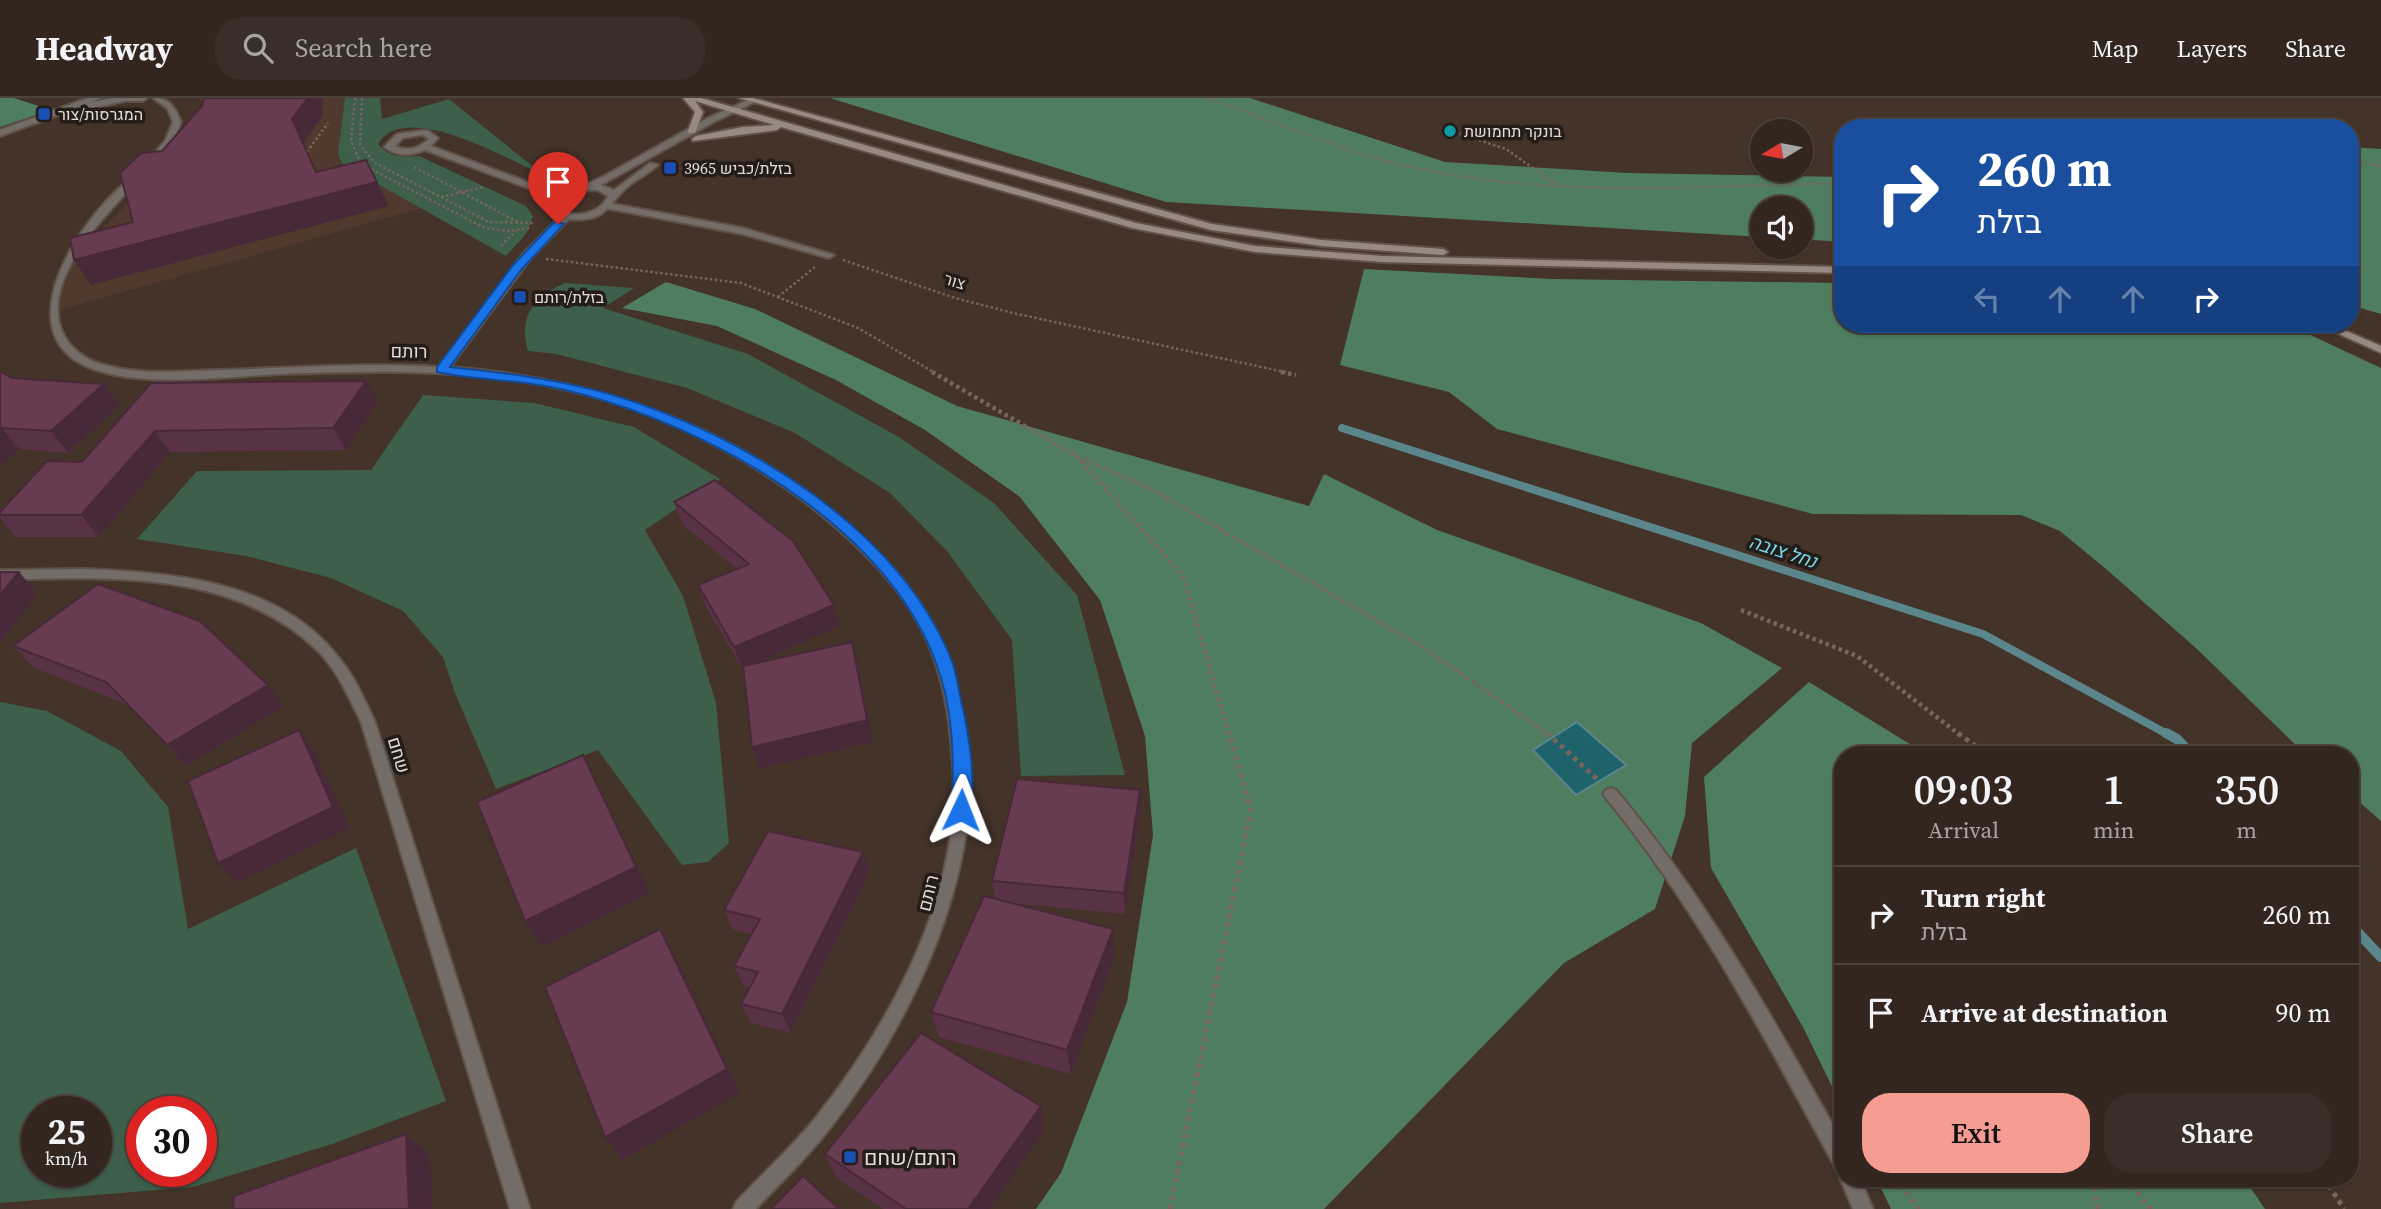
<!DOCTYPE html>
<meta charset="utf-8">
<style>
:root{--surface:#32261f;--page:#3a2e28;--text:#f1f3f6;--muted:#a8a5a4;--line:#4d433d;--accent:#f59c93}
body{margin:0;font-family:"Source Serif 4",Heebo,serif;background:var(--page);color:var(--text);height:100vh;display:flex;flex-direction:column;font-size:26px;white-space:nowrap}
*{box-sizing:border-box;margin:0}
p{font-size:23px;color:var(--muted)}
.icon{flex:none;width:38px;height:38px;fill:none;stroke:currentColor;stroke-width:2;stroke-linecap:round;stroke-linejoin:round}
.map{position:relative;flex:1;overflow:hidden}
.drawer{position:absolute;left:1834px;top:648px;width:525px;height:441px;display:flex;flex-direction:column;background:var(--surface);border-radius:28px;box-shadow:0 2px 5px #0004,0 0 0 2px var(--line)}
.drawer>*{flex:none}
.guide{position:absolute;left:1834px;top:21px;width:525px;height:214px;border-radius:28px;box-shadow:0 2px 5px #0004,0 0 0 2px var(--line);background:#1a4fa0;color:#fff;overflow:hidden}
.needle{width:46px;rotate:260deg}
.tools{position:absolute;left:1750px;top:21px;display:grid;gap:14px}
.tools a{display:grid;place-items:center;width:63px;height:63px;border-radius:50%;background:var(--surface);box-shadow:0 2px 5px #0004,0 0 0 2px var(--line);font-size:35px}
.speed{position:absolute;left:21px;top:998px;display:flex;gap:14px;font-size:35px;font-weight:700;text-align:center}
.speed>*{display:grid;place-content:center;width:91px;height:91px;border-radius:50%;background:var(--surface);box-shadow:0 2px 5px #0004,0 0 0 2px var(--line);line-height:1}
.speed small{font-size:18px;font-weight:400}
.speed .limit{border:10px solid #d22;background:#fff;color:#111}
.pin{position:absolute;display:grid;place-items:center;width:60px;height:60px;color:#fff;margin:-72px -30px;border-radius:50% 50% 50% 0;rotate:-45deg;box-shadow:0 0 7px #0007}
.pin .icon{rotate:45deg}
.me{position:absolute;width:77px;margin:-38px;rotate:2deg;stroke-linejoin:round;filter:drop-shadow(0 0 5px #0008)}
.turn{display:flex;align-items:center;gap:24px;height:147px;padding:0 28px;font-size:32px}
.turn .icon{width:91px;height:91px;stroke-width:2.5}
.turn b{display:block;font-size:49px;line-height:60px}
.lanes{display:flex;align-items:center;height:66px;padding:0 28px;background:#0003;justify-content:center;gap:35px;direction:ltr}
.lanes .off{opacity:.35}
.eta{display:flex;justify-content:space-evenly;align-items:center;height:119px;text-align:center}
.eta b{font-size:42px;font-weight:600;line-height:49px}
.primary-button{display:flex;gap:14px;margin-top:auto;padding:14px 28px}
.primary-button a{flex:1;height:80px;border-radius:28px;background:var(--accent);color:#111;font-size:28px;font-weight:600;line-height:80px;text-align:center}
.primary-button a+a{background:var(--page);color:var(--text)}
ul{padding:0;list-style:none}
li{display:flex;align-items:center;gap:21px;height:98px;padding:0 28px;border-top:2px solid var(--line)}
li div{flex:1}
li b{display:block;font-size:26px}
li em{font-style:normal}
header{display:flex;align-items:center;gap:42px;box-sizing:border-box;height:98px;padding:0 35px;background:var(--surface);border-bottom:2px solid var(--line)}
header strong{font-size:33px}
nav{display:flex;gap:38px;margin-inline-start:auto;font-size:24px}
.search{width:490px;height:63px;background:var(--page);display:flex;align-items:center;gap:18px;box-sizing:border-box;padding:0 24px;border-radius:28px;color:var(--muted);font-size:26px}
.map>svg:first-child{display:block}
.built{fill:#503a2d}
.green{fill:#3e5f4a;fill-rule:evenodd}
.forest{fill:#4f7d60}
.water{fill:#1e626c;stroke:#5a868c;stroke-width:2}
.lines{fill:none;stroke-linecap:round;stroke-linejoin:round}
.stream-far1{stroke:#5a868c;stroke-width:8}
.stream{stroke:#5a868c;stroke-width:10}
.service-casing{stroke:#605148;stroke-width:4}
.minor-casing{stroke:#605148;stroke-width:4}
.secondary-casing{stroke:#605148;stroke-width:4}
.path-far2{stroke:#75665e;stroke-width:2.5;stroke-dasharray:2.5 2.5;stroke-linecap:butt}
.path-far1{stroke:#75665e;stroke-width:4.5;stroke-dasharray:3.5 3.5;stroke-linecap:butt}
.path{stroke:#75665e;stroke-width:5;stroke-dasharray:4.5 4.5;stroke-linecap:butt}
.service{fill:#746c67;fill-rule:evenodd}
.minor{fill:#746c67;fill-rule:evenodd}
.secondary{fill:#968a82;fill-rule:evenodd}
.wall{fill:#593345}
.shaded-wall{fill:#482938}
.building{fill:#673b50;stroke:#482938;stroke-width:2}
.route{fill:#1a73e8;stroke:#114b97;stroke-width:2}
.transit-dot{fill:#1a4fb4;stroke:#241c18;stroke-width:2.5}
.culture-dot{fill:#0f9aa8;stroke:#241c18;stroke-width:2.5}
.labels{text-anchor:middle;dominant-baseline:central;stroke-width:7;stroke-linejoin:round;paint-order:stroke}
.far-poi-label{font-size:16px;fill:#e6dbd5;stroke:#241c18;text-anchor:start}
.far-street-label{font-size:16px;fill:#e6dbd5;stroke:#241c18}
.street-label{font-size:18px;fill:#e6dbd5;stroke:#241c18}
.water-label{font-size:19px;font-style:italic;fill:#75daeb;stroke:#241c18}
.near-poi-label{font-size:21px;fill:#e6dbd5;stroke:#241c18;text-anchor:start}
</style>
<header>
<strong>Headway</strong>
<div class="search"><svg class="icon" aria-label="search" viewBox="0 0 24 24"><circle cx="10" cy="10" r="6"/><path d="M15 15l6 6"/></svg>Search here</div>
<nav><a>Map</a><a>Layers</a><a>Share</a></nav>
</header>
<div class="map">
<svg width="2381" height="1111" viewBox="0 0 2381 1111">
<rect width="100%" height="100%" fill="#433329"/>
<!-- built -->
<polygon class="built" points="198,0 345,0 338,55 342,66 422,110 52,214 52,184 82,150 190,45 205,25 203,5"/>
<!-- green -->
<g class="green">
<path d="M 345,0 L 380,0 L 382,21 L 449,1 L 546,79 C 512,63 404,0 378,46 C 389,60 402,59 419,58 L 526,108 L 533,118 L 526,136 L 506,158 L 342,66 L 338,55 Z"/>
<path d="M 565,185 L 634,190 L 603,210 L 748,256 L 899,339 L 994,405 L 1077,497 L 1125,677 L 1021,678 L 1012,542 L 947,453 L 890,395 L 795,335 L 687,290 L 556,256 L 528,253 C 518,219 534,198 565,185 Z"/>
<polygon points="423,297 534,305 634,329 720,381 645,432 683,498 716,605 729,745 708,764 682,767 598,652 496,691 455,595 443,559 403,513 331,480 246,458 137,441 197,373 371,372"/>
<path d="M 0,604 L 47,613 L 121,653 L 168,709 L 188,831 L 356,750 L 446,1003 L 332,1046 L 193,1089 L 0,1105 ZM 96,1013 L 96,1073 L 37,1073 L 37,1013 ZM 201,1013 L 201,1073 L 142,1073 L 142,1013 Z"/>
</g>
<!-- forest -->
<g class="forest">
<polygon points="0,0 14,0 51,12 0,29"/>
<polygon points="830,0 1250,0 1445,64 1628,75 1843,79 1843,144 1801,141 1801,110 1762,110 1762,139 1166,104"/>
<polygon points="2350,49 2381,51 2381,216 2350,207"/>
<polygon points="1364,171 1553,181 1843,185 1843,226 2287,226 2381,270 2381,723 2350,696 2350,656 2305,656 2197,551 2106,471 2060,433 2021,417 1813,416 1497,331 1449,294 1340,267"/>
<polygon points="666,184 755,211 957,308 1309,408 1324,376 1437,432 1701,525 1782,570 1692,645 1685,718 1655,811 1564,865 1324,1111 1036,1111 1061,1075 1127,904 1153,737 1145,638 1100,502 1020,399 925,332 836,282 717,228 622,210"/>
<polygon points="1809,584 1926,656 1843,656 1843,1011 1803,929 1711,770 1704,679"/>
<polygon points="1876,1080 2244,1080 2265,1111 1891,1111"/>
</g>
<!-- water -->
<polygon class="water" points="1577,624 1626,667 1576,697 1533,652"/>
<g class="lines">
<!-- stream-far1 -->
<polyline class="stream-far1" points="1342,330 1983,536 2169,637"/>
<!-- stream -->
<g class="stream">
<polyline points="2166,635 2177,641 2191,656"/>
<polyline points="2350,826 2381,859"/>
</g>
<!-- service casing -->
<g class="service-casing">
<polygon id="service" points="608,105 743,130 834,157 829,160 742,136 605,110 605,106"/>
</g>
<!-- minor casing -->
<g class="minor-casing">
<g id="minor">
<polygon points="88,0 100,0 92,4 113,0 147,0 143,3 125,3 87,11 83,8 0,38 0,32"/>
<path d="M 153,0 C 170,0 175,9 181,24 L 173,44 L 154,67 L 151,68 L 146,65 L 165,43 L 173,24 L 167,10 Z"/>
<path d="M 750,1 L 757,3 L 714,24 L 601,87 L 614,92 L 650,65 L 658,67 C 649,75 639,80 630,87 C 606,106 609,125 569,121 L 531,160 L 450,269 C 579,279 704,317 809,395 C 858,432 905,474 934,528 C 950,559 959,593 964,628 C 968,658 971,689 968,719 C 956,831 896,947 827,1034 C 805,1062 780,1085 756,1111 L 733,1111 L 736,1104 C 763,1075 792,1049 817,1018 C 884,933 944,825 953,716 C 955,685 953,655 949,625 C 945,593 936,559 921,530 C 895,480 849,438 805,404 C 725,344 632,302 533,285 C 449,271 364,273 280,276 C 222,279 144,290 90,270 C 0,234 86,110 137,76 L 140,77 L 140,81 C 106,116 35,186 65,239 C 71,250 85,261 98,265 C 137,278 179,273 220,272 C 292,270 366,264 439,269 L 523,156 L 560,119 L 546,111 L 552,99 L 425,52 C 411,58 397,59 384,49 L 397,36 L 427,32 L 438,40 L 431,48 L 557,95 L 585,87 L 606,77 L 708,20 ZM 423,37 L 429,41 C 419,50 407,54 395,48 L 403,40 ZM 597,92 L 608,98 C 599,117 573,121 556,110 C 562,93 581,92 597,92 Z"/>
<path d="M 85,471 C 171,474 276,483 335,555 C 353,575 364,600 375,624 L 530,1111 L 510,1111 L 361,624 C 349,600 338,574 320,555 C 236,471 109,479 0,482 L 0,472 Z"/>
<path d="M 1611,690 L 1616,692 C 1707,800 1774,922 1843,1045 L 1843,1073 L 1836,1071 C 1766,942 1699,814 1606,700 L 1603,696 L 1606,692 Z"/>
<polygon points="1843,1074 1843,1080 1860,1080 1873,1111 1853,1111 1840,1080"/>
</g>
</g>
<!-- secondary casing -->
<g class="secondary-casing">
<g id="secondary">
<polygon points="683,0 701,0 1136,125 1255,148 1382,158 1843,169 1843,175 1382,164 1255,154 1132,130 781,29 777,32 693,43 692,41 696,38 743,29 774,27 695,3 703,14 695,35 689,35 688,33 695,14"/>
<polygon points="739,0 753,0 1212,126 1321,142 1443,151 1448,154 1443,157 1321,148 1211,132"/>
<polygon points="2317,226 2330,226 2381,248 2381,255"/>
</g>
</g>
<!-- path-far2 -->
<g class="path-far2">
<polyline points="355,0 351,43 361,66 485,130 508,133 530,130"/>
<polyline points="362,0 360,47 375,65 489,124 535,125"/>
<path d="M 1205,0 C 1270,20 1331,50 1397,66 C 1542,101 1695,88 1843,85"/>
<polyline points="1450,33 1506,51 1554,85"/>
<polyline points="304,58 328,25"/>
<polyline points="2350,62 2381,68"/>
<polyline points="414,69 520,125"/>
<polyline points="441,99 484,89"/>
<polyline points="501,148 516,133"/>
<polyline points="546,161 741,185 858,230 935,275"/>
<polyline points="843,162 955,200 1013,215 1289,275"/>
<polyline points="778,199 815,169"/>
</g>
<!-- path-far1 -->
<g class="path-far1">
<polyline points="932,274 1078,359 1151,391 1427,552 1549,637"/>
<polyline points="1281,274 1296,277"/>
<polyline points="1081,363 1183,478 1229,637"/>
<polyline points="1741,512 1857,558 1960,637"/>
</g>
<!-- path -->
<g class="path">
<polyline points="1547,635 1598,682"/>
<polyline points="1958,635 1986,656"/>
<polyline points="1895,1080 1920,1111"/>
<polyline points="2092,1080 2098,1111"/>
<polyline points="2126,1080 2151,1111"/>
<polyline points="2324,1080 2344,1111"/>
<polyline points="1170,1111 1251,712 1229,635"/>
</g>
<!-- service -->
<use href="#service" class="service"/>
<!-- minor -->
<use href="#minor" class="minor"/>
<!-- secondary -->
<use href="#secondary" class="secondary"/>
</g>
<!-- wall -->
<g class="wall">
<polygon points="0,273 12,280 120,307 68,355 19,351 0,367"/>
<polygon points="151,285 378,305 346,352 170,354 99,439 16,439 0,420 0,414 82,364"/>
<polygon points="674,404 840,528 751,566 858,566 873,644 760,670 743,570 742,570 706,509 698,487 737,471 682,426"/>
<polygon points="13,548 284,608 186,668 126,606 34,570"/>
<polygon points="1141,713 1125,816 1012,805 1115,857 1071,976 939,939 931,914 995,801 992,783"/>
<polygon points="870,774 791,935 751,925 741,906 750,889 744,888 734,868 751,836 733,832 724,812"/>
<polygon points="1045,1031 990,1111 883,1111 836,1079 825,1056"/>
</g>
<!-- shaded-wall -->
<g class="shaded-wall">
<polygon points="308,0 323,0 322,19 303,45 328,96 377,84 389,108 91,187 74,162 316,74 292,21"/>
<polygon points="366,283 378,305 346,352 333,330"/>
<polygon points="104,286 120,307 68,355 51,333"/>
<polygon points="2,330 19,351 0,367 0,331"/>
<polygon points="155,333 170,354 99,439 81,417"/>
<polygon points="19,474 38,496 0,544 0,497"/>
<polygon points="834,507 840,528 742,570 734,549"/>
<polygon points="852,544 858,566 873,644 760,670 752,649"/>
<polygon points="268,587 284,608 186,668 167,647"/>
<polygon points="299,632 315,654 350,730 237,785 218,765"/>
<polygon points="583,657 597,685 650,795 543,849 525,823"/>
<polygon points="1140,692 1141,713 1125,816 1124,795"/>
<polygon points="863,754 870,774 791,935 782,916"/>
<polygon points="660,831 675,857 740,995 622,1062 605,1039"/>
<polygon points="1113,831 1115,857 1071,976 1067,952"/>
<polygon points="1041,1008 1045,1031 990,1111 968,1111"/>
<polygon points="406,1036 430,1058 432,1111 409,1111"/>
</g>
<!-- building -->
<g class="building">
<polygon points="204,0 308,0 292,21 316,74 366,62 377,84 74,162 70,140 133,124 120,75 141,55 162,53 202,8"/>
<polygon points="0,273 12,280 104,286 51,333 2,330 0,331"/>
<polygon points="366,283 333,330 155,333 81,417 0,417 0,414 47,363 82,364 151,285"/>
<polygon points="715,382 793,443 834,507 734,549 698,487 749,466 674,404"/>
<polygon points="0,474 19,474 0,497"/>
<polygon points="98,486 200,523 268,587 167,647 106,584 13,548"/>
<polygon points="852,544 867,622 752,649 743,568"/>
<polygon points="299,632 333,709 218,765 188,683"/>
<polygon points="583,657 636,769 525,823 477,704"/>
<polygon points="1017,681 1140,692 1124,795 992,783"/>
<polygon points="768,733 863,754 782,916 741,906 758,874 734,868 760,821 724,812"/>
<polygon points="984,798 1113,831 1067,952 931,914"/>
<polygon points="660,831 727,971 605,1039 545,889"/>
<polygon points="921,935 1041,1008 968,1111 906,1111 825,1056"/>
<polygon points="406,1036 409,1111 233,1111 234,1098"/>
<polygon points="803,1078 839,1111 771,1111"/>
</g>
<!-- route -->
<path class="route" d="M 554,124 L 564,126 L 521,172 L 450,269 C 505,275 559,281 613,297 C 743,336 902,432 953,566 C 957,579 959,594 962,607 C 968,632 979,694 967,717 L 955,717 L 952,712 C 954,663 954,612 936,565 C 888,435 731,342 605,303 C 582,296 556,289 532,286 C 501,281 468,281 437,274 L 437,269 L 513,167 Z"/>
<!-- markers -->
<g class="transit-dot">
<rect x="37" y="9" width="14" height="14" rx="3.5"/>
<rect x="663" y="63" width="14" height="14" rx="3.5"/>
<rect x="513" y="192" width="14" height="14" rx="3.5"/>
<rect x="843" y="1052" width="14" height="14" rx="3.5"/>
</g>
<circle class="culture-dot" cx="1450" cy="33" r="7"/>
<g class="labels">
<!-- far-poi labels -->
<g class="far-poi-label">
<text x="58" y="16">המגרסות/צור</text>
<text x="1464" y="33">בונקר תחמושת</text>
<text x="684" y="70">בזלת/כביש 3965</text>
<text x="534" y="199">בזלת/רותם</text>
</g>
<!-- far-street labels -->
<g class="far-street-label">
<text transform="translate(955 183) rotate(17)">צור</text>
</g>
<!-- street labels -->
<g class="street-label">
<text transform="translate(409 253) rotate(1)">רותם</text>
<text transform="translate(399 657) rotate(73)">שחם</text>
<text transform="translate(928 795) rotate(-76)">רותם</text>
</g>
<!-- water labels -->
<g class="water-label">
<text transform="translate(1783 453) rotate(18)">נחל צובה</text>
</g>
<!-- near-poi labels -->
<g class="near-poi-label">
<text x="864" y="1059">רותם/שחם</text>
</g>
</g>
</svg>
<div class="tools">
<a><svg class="needle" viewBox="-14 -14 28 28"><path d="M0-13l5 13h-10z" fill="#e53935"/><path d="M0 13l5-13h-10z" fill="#a8a5a4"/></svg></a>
<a><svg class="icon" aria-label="sound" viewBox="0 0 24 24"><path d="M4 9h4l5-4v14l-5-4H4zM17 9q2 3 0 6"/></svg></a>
</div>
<div class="speed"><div>25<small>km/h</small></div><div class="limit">30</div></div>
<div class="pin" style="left:558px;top:126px;background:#d93025"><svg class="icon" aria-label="arrive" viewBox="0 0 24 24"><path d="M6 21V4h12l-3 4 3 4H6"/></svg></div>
<svg class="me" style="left:961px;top:712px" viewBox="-20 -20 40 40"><path d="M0-17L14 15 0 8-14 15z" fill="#1a73e8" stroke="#fff" stroke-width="4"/></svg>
<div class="guide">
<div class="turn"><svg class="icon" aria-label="right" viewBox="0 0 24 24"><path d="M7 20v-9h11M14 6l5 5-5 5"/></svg><div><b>260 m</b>בזלת</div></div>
<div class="lanes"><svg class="icon off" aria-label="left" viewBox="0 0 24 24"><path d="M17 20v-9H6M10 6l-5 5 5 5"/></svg><svg class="icon off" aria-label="ahead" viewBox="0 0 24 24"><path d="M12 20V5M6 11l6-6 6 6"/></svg><svg class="icon off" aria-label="ahead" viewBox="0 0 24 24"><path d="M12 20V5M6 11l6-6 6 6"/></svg><svg class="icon" aria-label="right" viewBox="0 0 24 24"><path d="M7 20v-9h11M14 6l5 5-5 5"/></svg></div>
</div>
<section class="drawer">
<div class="eta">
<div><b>09:03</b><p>Arrival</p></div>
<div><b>1</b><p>min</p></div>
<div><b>350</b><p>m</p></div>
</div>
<ul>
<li><svg class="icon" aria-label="right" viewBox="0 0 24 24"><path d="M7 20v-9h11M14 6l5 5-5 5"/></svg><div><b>Turn right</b><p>בזלת</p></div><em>260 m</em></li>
<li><svg class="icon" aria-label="arrive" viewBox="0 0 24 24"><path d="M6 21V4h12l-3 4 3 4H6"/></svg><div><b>Arrive at destination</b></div><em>90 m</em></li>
</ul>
<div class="primary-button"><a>Exit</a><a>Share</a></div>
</section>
</div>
